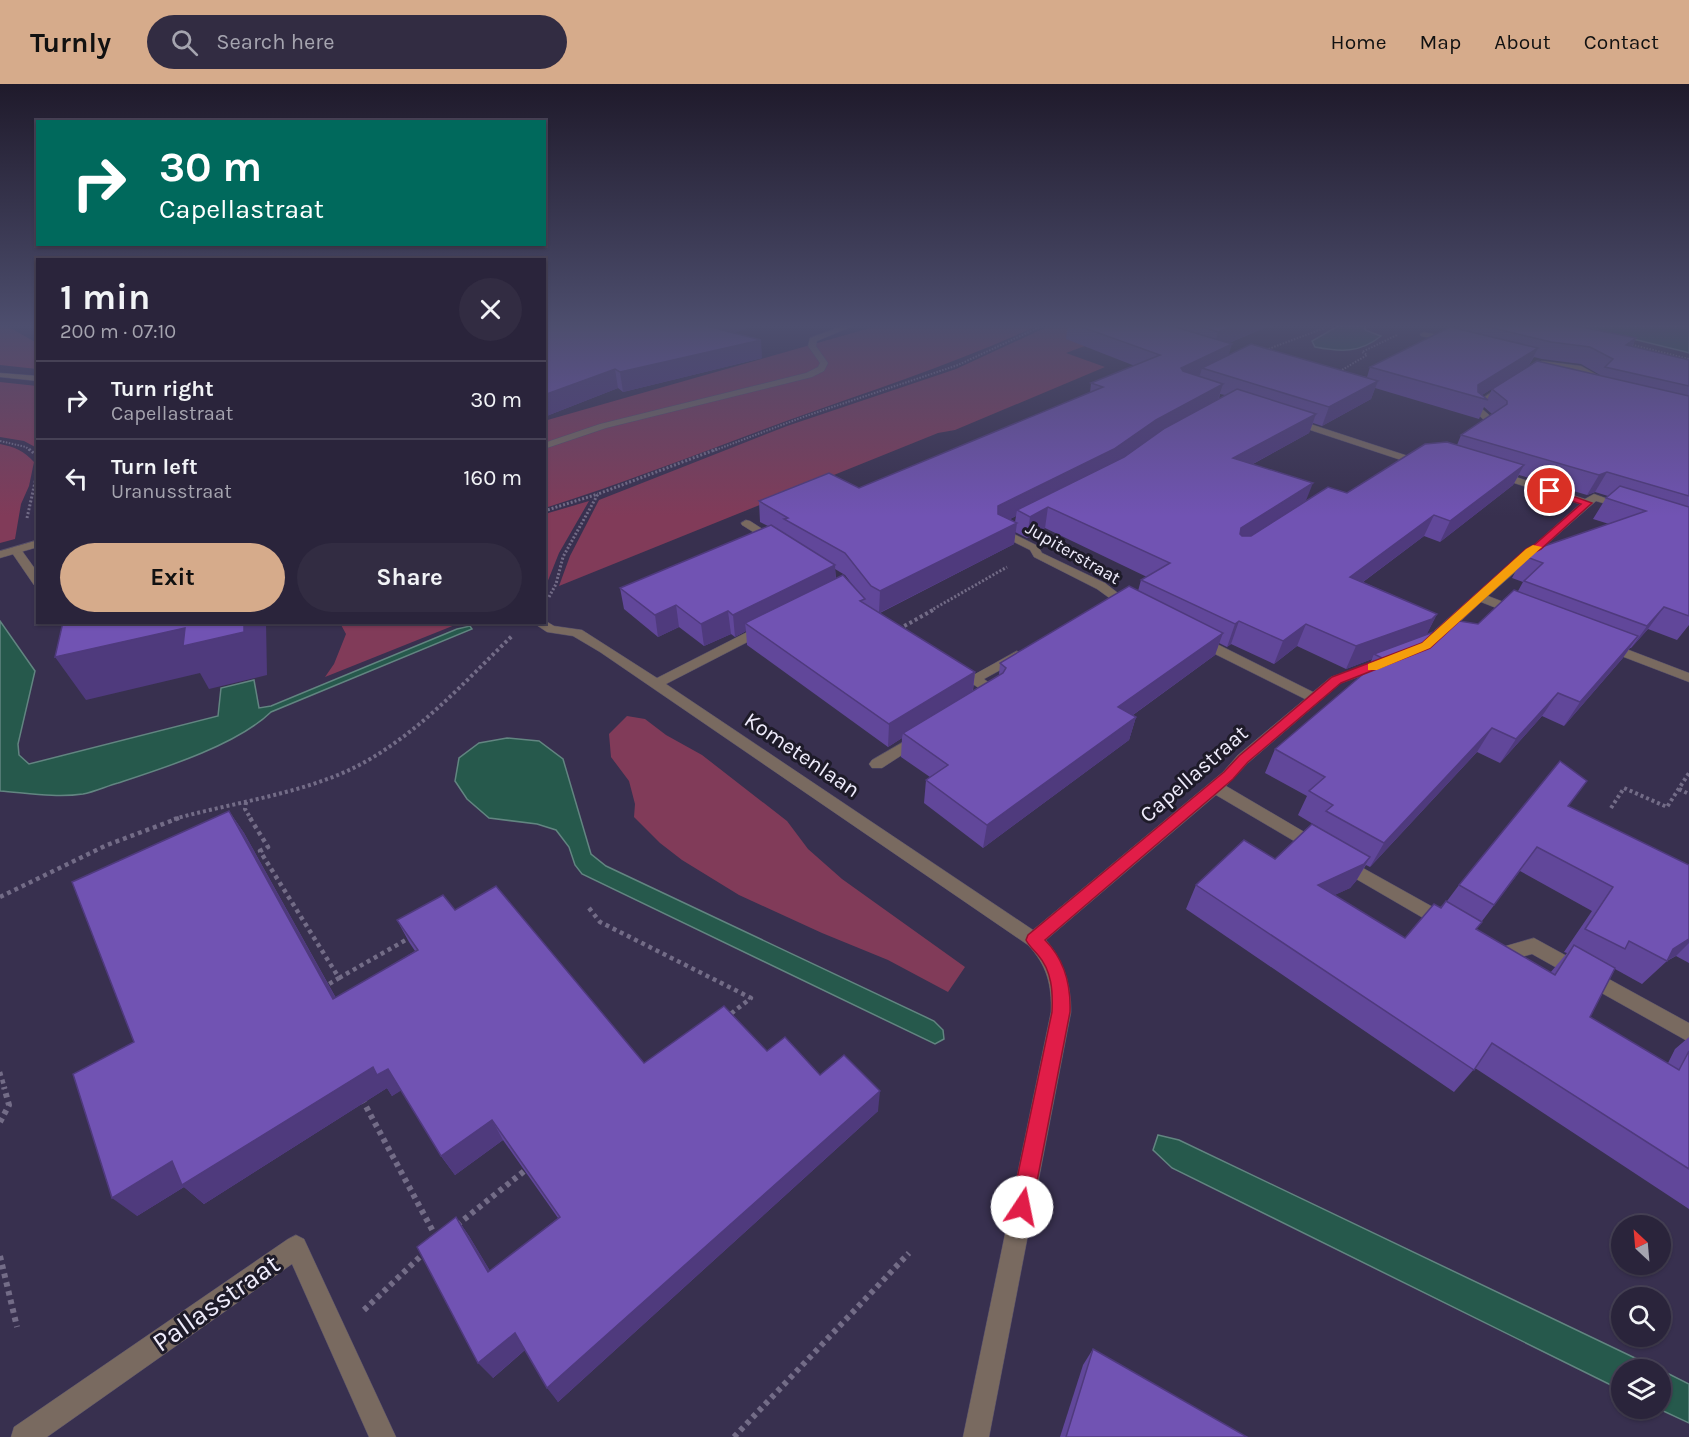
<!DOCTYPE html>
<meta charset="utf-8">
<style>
:root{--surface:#2a243b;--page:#322c42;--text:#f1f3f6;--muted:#a5a4af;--line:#464155;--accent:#d6ab8b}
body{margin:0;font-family:Karla,sans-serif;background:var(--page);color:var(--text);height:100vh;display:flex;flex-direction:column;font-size:22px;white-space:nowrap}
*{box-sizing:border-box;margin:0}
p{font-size:20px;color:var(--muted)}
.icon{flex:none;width:33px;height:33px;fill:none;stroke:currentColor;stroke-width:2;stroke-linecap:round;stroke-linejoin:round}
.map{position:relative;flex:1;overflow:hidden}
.drawer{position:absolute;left:36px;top:174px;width:510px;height:366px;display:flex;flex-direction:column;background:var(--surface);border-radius:0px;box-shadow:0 2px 4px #0004,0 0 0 2px var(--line)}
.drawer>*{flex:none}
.banner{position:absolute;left:36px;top:36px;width:510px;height:126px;border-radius:0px;box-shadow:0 2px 4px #0004,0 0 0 2px var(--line);background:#00695c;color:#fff;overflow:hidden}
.needle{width:39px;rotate:334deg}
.fabs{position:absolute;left:1611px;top:1131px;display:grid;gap:12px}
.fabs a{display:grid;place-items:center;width:60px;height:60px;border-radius:50%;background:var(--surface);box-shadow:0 2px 4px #0004,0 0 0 2px var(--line);font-size:30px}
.pin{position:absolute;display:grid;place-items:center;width:51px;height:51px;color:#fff;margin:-26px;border:3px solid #fff;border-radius:50%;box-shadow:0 2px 6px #0007}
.me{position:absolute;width:66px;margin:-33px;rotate:11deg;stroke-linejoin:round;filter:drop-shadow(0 0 4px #0008)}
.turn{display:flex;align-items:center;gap:21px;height:126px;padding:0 24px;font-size:27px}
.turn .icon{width:78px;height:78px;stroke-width:2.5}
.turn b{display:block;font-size:42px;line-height:51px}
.round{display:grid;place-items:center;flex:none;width:63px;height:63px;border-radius:32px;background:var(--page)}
.overview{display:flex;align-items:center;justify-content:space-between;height:102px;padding:0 24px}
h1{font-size:36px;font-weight:700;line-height:45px}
.primary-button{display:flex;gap:12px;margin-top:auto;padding:12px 24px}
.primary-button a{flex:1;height:69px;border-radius:36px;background:var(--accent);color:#111;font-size:24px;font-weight:700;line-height:69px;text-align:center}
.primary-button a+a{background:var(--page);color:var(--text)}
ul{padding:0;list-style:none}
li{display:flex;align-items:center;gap:18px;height:78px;padding:0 24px;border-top:2px solid var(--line)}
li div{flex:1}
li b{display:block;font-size:22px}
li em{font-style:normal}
header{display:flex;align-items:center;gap:36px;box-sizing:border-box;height:84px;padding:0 30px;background:var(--accent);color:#111}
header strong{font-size:28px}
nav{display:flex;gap:33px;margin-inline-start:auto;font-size:21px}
.search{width:420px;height:54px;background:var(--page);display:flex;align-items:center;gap:15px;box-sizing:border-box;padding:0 21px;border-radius:33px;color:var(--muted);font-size:22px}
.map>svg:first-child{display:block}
.green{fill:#813b59}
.water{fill:#26594c;stroke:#628581;stroke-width:1.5}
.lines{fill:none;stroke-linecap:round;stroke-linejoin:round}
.service-casing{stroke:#554e6b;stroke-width:1}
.minor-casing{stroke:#554e6b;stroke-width:1}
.path-far4{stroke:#736c87;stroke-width:2;stroke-dasharray:1.5 1.5;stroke-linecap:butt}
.path-far3{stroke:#736c87;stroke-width:3;stroke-dasharray:2 2;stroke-linecap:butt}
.path-far2{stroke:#736c87;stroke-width:4;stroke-dasharray:3 3;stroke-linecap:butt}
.path-far1{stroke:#736c87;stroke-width:4.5;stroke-dasharray:4 4;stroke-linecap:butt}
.path{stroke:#736c87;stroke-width:6;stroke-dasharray:4.5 4.5;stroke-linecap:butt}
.service{fill:#796a60;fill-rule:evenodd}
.minor{fill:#796a60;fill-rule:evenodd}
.wall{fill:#61479a;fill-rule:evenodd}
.shaded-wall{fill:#4f3a7d}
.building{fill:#7153b3;stroke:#4f3a7d;stroke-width:1.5}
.route{fill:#e11d48;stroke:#92132f;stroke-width:1.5}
.slow{fill:#f59e0b}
.labels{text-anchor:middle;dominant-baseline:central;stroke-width:6;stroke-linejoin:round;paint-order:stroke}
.far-street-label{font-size:18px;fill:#efecfc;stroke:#1e1b29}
.street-label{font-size:22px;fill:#efecfc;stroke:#1e1b29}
.near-street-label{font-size:27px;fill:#efecfc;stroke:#1e1b29}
</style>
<header>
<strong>Turnly</strong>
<div class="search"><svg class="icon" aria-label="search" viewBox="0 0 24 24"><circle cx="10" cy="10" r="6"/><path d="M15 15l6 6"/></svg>Search here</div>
<nav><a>Home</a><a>Map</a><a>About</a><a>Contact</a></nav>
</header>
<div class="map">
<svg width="1689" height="1353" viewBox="0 0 1689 1353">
<rect width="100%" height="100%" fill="#38304f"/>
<!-- green -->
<g class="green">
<polygon points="0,242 7,242 37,259 37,285 0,281"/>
<path d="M 877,242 L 1037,242 C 956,279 873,306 789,336 C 708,366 627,398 545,424 L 544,337 Z"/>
<polygon points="1049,242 1110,242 1125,247 1066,269 1105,283 955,346 938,349 559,502 570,472 599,416 787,342 956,285"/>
<polygon points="0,298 37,302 37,364 24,357 0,353"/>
<path d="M 0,360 C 15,363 24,367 34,378 L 29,402 L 21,420 L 15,455 L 0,459 Z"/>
<polygon points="589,417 559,469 545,504 545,430"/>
<polygon points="340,539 460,539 325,593 334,580 346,550"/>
<polygon points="627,632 645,635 666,651 702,671 787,737 808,765 842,795 965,883 948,908 888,876 822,849 739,811 682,776 660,759 634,733 635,720 629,697 611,673 609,650"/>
</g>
<!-- water -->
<g class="water">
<path d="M 1338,242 L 1365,242 L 1365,246 L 1381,252 C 1360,269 1341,268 1315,263 L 1312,257 Z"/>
<polygon points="1580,242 1689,242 1689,269 1686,268"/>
<path d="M 0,537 L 35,587 L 18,660 L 19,671 L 29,680 L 218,632 L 221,604 L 254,596 L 259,624 L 271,622 L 457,545 L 470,542 L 472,545 L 271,628 C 237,661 164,684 118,699 C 107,702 94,708 83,710 C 56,714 27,709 0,707 Z"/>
<polygon points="507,654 539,657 563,675 591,770 606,782 934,937 943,946 944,955 935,960 582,790 575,781 569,763 556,746 537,740 489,734 467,715 455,697 459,674 479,659"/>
<polygon points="1158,1051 1179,1056 1658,1285 1622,1286 1621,1306 1172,1084 1153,1066"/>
<polygon points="1661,1286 1689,1300 1689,1339 1659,1325"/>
</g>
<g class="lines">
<!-- service casing -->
<g class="service-casing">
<polygon id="service" points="16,463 20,464 38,489 38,501 34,501 10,466"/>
</g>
<!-- minor casing -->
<g class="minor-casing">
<g id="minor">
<polygon points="842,242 853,242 817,257 816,262 828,279 824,287 812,293 606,344 544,365 544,359 600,340 806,289 818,283 820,279 808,262 810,254"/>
<polygon points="1424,248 1453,254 1454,256 1450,258 1421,252 1420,250"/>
<polygon points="1542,277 1581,282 1601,293 1587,304 1581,304 1581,300 1592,293 1571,284 1539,281 1538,279"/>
<polygon points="0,289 38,292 38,297 0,293"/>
<polygon points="1502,301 1509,303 1480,323 1496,337 1484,346 1478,346 1478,342 1485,337 1470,323"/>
<polygon points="1289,335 1295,335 1408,372 1421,371 1426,374 1421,377 1404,377 1289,339"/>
<polygon points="1492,388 1500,388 1585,415 1594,410 1628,422 1623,425 1596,417 1488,512 1522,525 1524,528 1522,531 1514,531 1481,518 1444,553 1434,553 1433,550 1434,547 1526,465 1534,461 1580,420 1492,392"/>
<polygon points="746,436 750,437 781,457 775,460 771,459 742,441 741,439"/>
<polygon points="1004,442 1008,443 1008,447 1038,462 1042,469 1105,499 1136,523 1130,527 1126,526 1097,505 1034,473 1030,466 996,449 996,445"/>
<polygon points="38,456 38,463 0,474 0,467"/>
<path d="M 544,536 L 554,542 L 582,546 L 657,594 L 759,542 L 767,542 L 769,545 L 767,548 L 666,600 L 1033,846 L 1223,688 L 1238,671 L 1305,615 L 1195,560 L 1194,557 L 1195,554 L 1205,554 L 1313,608 L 1331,593 L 1384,575 L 1391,579 L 1389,582 L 1341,599 L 1248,679 L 1226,702 L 1323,759 L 1325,763 L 1323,767 L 1317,769 L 1311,767 L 1216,711 L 1046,856 C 1064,877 1071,901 1071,928 L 989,1353 L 963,1353 L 1051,928 C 1052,901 1047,881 1028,861 L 600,568 L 573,552 L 547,548 L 532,538 L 544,538 Z"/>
<polygon points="1608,558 1689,589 1689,598 1603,565 1602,562"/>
<polygon points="1017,567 1024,571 1022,574 984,595 1000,607 991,614 981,614 979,611 983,607 951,585 958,581 975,590"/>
<polygon points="917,650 922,652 924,655 922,658 882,684 872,684 869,680 872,676"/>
<polygon points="1345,774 1449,832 1452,837 1449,842 1443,844 1437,842 1339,785 1337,780 1339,775"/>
<polygon points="1534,854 1689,939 1689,958 1532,870 1501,879 1489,873 1486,868 1489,863 1495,860 1502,863"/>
<polygon points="296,1151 304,1155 396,1353 369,1353 292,1180 47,1353 11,1353 14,1343 288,1155"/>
</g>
</g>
<!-- path-far4 -->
<g class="path-far4">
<polyline points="1629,260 1689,275"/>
<polyline points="1263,267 1330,242"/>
<polyline points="1337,289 1367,271 1362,268 1397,251"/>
<polyline points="0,357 26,363 30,367"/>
<polyline points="713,367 803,333 958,281 1042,242"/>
</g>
<!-- path-far3 -->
<g class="path-far3">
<polyline points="29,365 38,373"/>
<polyline points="544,427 598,410"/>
<polyline points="27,434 38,385"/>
<polyline points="549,513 556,500 563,473 598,410 717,365"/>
<polyline points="930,527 1007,483"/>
</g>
<!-- path-far2 -->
<g class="path-far2">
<polyline points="899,545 933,526"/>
<polyline points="1679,705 1689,710"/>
<polyline points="246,718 245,725 251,735"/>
<polyline points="1611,724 1624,704 1667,723 1689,689"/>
<path d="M 174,735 C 228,720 286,712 338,691 C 408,662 460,602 513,551"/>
</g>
<!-- path-far1 -->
<g class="path-far1">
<polyline points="250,734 268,763 260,767 339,894 324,903"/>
<polyline points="0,813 107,761 179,734"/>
<polyline points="589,824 600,838 751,914 728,932"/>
<polyline points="339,894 411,853"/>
<polyline points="0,988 5,1005"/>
</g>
<!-- path -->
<g class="path">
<polyline points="362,1015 436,1153"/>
<polyline points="0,1038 9,1021 4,1003"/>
<polyline points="457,1141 528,1084"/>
<polyline points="0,1172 17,1243"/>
<polyline points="364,1226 424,1169"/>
<polyline points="734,1353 909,1169"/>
</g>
<!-- service -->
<use href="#service" class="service"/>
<!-- minor -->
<use href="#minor" class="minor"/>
</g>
<!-- wall -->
<g class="wall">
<polygon points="544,242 752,242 734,249 762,274 623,308 618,304 544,333"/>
<path d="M 1068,242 L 1269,242 L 1229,259 L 1229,271 L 1367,293 L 1370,283 L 1458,245 L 1459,242 L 1576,242 L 1636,254 L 1632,263 L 1689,276 L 1689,541 L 1677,556 L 1648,545 L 1631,564 L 1630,564 L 1622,575 L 1564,642 L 1542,632 L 1500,679 L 1477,668 L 1370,783 L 1366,781 L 1356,797 L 1350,804 L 1334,811 L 1405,854 L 1447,817 L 1459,801 L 1568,722 L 1689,781 L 1689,879 L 1676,872 L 1667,877 L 1642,900 L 1615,885 L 1590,933 L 1668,979 L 1675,965 L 1689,953 L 1689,1125 L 1475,984 L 1454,1008 L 1186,825 L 1196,801 L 1275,775 L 1318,743 L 1298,731 L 1307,712 L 1265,689 L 1275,665 L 1366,588 L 1372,575 L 1346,585 L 1297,562 L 1274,580 L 1231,560 L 1227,563 L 1219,559 L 1215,571 L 1133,631 L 1136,633 L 1129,656 L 983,764 L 924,719 L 926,696 L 930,693 L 901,673 L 902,654 L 888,663 L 747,561 L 746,547 L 735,553 L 731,550 L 704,562 L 679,543 L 658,553 L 624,525 L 620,504 L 768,442 L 760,438 L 759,417 L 859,404 L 1090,309 L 1091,299 L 1135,282 L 1066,255 ZM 1534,273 L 1542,275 L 1581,280 L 1600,291 L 1492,305 L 1487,316 L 1482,311 L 1529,281 ZM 1375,304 L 1479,335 L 1484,323 L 1492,330 L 1461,351 L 1457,361 L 1347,409 L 1306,418 L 1253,380 L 1309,349 L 1313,339 L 1322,342 L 1371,315 ZM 1220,310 L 1225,311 L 1219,315 ZM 1519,391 L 1587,411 L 1595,408 L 1608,412 L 1606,414 L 1593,435 L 1609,440 L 1524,472 L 1512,494 L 1523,498 L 1518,507 L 1478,540 L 1426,551 L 1437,530 L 1363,498 L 1424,452 L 1440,458 L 1513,401 ZM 1016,432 L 1015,438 L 1010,435 ZM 1045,444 L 1147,493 L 1141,496 L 1138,507 L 1000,579 L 999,591 L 973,607 L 975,588 L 880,529 L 1014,460 L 1015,448 L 1027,454 ZM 835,485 L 845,491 L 855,504 L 836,495 ZM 1520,787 L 1592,827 L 1564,868 L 1567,869 L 1550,889 L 1476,845 Z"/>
<polygon points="229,727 244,749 336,914 415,867 409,858 397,836 455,826 644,979 767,967 820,991 878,1027 558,1318 525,1266 493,1294 456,1133 469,1152 490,1187 558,1134 503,1056 455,1091 441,1072 401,1006 392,1012 387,1004 204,1120 184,1103 137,1132"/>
<polygon points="1093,1265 1247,1353 1060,1353 1083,1281"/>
</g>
<!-- shaded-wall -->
<g class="shaded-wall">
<polygon points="703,242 752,242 705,260"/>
<polygon points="1233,242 1269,242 1214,265 1218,248"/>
<polygon points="1636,254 1627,271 1626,261"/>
<polygon points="761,256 762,274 623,308 620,288"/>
<polygon points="1232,260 1227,277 1202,284 1200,291 1177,302 1181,284"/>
<polygon points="1538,264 1529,281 1479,313 1478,301"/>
<polygon points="615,285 618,304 544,333 544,311"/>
<polygon points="1378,297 1371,315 1322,342 1329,323"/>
<polygon points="1223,300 1217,318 1110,385 1017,426 1016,432 995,443 998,422"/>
<polygon points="1316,330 1309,349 1227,394 1233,374"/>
<polygon points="1524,381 1513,401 1440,458 1450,437"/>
<polygon points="1607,388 1595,408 1587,411 1599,391"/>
<polygon points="1313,399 1305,419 1234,465 1241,444"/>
<polygon points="1048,423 1045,444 1027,454 1030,433"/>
<polygon points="1434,431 1424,452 1340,515 1350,493"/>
<polygon points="1017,439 1014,460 879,529 880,507"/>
<polygon points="835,481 836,502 745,539 746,547 735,553 733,531"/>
<polygon points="676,521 679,543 658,553 655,531"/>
<polygon points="1664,523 1648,545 1631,564 1647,542"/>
<polygon points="728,527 731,550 704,562 701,540"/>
<polygon points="1437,530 1426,552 1374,570 1372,575 1346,585 1356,562"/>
<polygon points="1239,537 1231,560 1227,563 1235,540"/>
<polygon points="244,538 266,538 267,591 209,605 200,589 86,616 55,573 185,544"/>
<polygon points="1306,540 1297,562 1274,580 1283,557"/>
<polygon points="1223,549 1215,571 1112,646 1118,623"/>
<polygon points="1638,552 1622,575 1564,642 1580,618"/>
<polygon points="975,588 972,611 903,649 902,654 888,663 889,640"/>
<polygon points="1558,609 1542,632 1500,679 1516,655"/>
<polygon points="1136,633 1129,656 983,764 987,741"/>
<polygon points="1492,644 1477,668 1370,783 1384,759"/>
<polygon points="229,727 244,749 348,936 333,915"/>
<polygon points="1370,773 1356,797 1350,804 1305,825 1318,801"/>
<polygon points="1689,855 1689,859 1676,872 1666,877 1673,865"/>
<polygon points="373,983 388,985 402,1006 392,1012 387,1004 204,1120 184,1103 137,1132 112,1114 172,1077"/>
<polygon points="880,1007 878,1027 558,1318 547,1304"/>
<polygon points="492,1036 503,1056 455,1091 441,1072"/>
<polygon points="456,1133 469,1152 501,1205 488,1188"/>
<polygon points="515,1249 527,1264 493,1294 478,1279"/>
</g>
<!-- building -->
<g class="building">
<polygon points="544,242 707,242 761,256 620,288 615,285 544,311"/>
<polygon points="1079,242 1172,242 1232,260 1181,284 1183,287 1223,300 1156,336 1114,365 998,422 998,430 1017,439 880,507 871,502 845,469 784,435 788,434 759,417 829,389 859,404 1103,303 1091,299 1160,271"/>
<polygon points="1199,242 1233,242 1218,248"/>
<polygon points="1485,242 1576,242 1636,254 1626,261 1689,276 1689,302 1605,283 1613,275 1590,263 1551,258"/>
<polygon points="1450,243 1538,264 1478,301 1478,308 1488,316 1370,283"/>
<polygon points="1251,260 1378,297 1329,323 1202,284"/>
<polygon points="1537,277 1689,312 1689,412 1607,388 1599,391 1461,351 1507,320 1507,317 1492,305"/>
<polygon points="1237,305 1316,330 1233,374 1313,399 1241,444 1240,450 1242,452 1251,452 1328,403 1347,409 1425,360 1447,358 1524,381 1450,437 1434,431 1350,493 1437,530 1432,535 1356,562 1306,540 1283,557 1239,537 1235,540 1141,496 1170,479 1048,423 1030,433 1017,426 1124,373 1165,344"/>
<polygon points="1620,402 1689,423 1689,532 1664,523 1647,542 1524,497 1543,479 1524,472 1530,467 1646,427 1606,414"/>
<polygon points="771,441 835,481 733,531 728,527 701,540 676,521 655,531 620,504"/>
<polygon points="843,491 865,515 860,517 975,588 889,640 745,539"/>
<polygon points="1129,502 1223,549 1118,623 1136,633 987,741 926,696 948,681 903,649 1003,589 1006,584 1000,579"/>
<polygon points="1514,506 1638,552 1580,618 1558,609 1516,655 1492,644 1384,759 1326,727 1333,721 1309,707 1325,693 1275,665 1382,574 1374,570 1444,544 1453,536 1478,540"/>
<polygon points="63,538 244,538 244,548 183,562 185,544 55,573"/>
<polygon points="1560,677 1587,697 1568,722 1689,781 1689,855 1673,865 1667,877 1629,857 1625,865 1585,845 1613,803 1537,763 1494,821 1459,801"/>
<polygon points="229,727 333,915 418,866 397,836 443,811 455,826 496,802 644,979 724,922 767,967 785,953 820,991 844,971 880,1007 547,1304 515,1249 478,1279 417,1163 456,1133 488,1188 560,1133 492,1036 441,1072 388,985 377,991 373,983 182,1101 172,1077 112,1114 73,990 134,958 72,798"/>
<polygon points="1312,740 1370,773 1364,780 1318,801 1405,854 1434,820 1441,824 1446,817 1482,838 1476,845 1555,891 1574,861 1615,884 1590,933 1679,986 1689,967 1689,1085 1492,959 1474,986 1196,801 1244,756 1275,775"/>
<polygon points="1093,1265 1247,1353 1066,1353"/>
</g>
<!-- sky -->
<linearGradient id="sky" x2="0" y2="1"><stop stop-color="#1f1a2b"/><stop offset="0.56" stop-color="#4d4e6e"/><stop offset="1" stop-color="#4d4e6e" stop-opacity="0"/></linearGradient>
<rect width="1689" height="432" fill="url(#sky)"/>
<!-- route -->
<path class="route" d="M 1546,405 L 1553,405 L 1592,419 L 1541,465 L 1533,469 L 1430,564 L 1341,599 L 1248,678 L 1233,695 L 1045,856 C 1065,876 1071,900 1070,928 L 1032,1123 L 1029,1131 L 1022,1134 L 1014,1131 L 1011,1123 L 1052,928 C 1053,908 1052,887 1038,871 C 1034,866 1029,862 1026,856 L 1028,851 L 1224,688 L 1239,672 L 1332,593 L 1422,559 L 1526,465 L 1534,461 L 1581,420 L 1546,409 Z"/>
<!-- slow -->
<polygon class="slow" points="1533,461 1542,463 1430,564 1377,586 1368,586 1368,580 1422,559 1526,465"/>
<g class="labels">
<!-- far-street labels -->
<g class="far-street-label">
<text transform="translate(1073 469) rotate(30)">Jupiterstraat</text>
</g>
<!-- street labels -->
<g class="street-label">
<text transform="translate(802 671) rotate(34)">Kometenlaan</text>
<text transform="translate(1194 690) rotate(-41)">Capellastraat</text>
</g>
<!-- near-street labels -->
<g class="near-street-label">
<text transform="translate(216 1219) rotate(-35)">Pallasstraat</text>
</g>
</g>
</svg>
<div class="fabs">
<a><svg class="needle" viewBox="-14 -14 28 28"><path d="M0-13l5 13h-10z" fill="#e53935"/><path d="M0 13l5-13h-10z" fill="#a5a4af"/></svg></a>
<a><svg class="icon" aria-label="search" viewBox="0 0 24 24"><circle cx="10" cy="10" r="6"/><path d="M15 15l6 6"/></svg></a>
<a><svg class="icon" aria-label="layers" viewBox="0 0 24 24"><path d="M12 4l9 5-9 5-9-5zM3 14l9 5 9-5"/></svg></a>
</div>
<div class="pin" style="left:1550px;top:407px;background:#d93025"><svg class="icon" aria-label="arrive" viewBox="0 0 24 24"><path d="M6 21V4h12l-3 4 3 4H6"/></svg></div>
<svg class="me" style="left:1022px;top:1123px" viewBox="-20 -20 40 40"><circle r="19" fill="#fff"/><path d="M0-13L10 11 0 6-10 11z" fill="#e11d48"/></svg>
<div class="banner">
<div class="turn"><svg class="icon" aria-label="right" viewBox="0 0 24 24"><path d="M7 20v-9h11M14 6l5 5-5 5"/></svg><div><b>30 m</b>Capellastraat</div></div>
</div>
<section class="drawer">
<div class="overview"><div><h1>1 min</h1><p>200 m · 07:10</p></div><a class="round"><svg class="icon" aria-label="close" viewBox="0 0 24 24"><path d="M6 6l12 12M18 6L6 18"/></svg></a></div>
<ul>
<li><svg class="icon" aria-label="right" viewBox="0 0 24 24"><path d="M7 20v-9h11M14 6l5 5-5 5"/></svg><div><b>Turn right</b><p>Capellastraat</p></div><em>30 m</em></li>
<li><svg class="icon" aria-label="left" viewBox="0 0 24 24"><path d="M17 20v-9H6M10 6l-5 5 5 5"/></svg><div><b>Turn left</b><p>Uranusstraat</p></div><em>160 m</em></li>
</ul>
<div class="primary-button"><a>Exit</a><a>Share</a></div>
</section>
</div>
